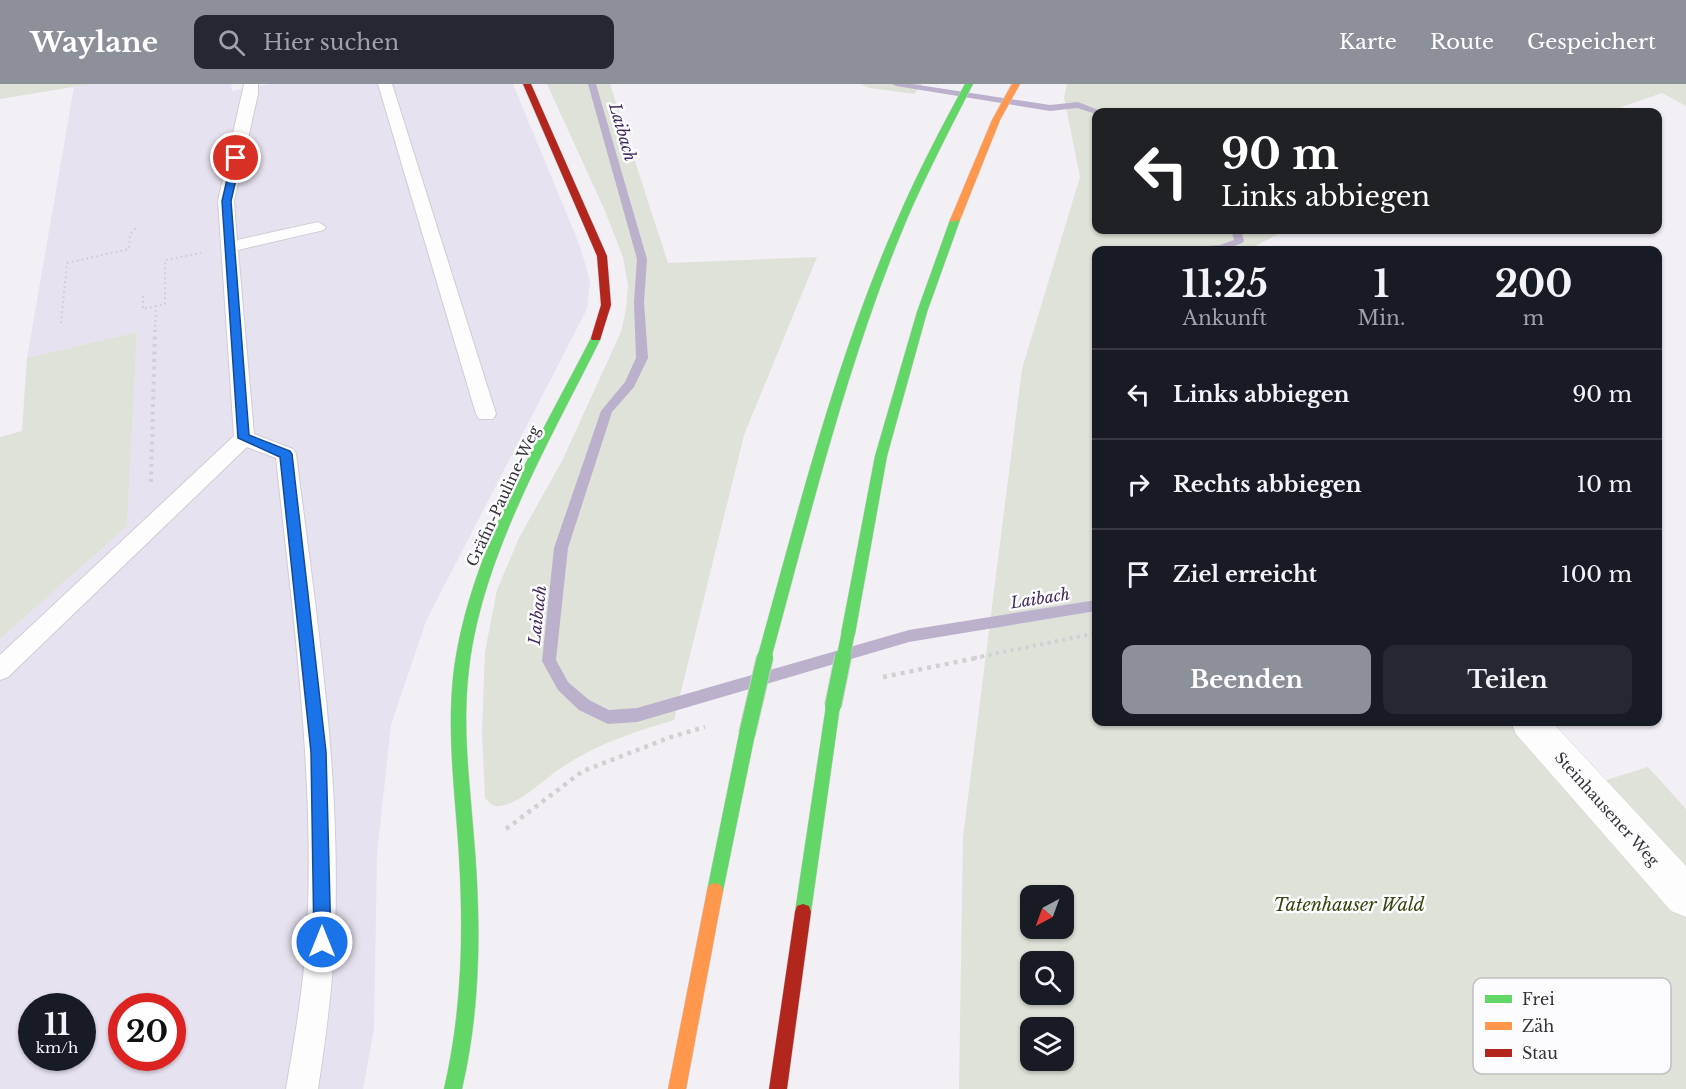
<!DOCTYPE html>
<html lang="de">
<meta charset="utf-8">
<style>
:root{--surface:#171b24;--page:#242831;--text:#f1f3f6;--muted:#9ea1a6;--line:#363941;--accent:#8c9099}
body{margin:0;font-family:"Libre Baskerville",serif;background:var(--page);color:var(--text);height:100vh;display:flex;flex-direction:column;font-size:22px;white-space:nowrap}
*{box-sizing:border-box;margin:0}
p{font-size:20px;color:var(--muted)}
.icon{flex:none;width:33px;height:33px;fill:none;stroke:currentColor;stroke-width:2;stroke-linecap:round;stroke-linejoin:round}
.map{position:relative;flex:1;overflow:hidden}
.details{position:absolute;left:1092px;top:162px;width:570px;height:480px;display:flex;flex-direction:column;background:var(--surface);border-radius:12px;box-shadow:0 2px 4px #0004}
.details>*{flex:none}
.banner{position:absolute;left:1092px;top:24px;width:570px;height:126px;border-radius:12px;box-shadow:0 2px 4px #0004;background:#202124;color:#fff;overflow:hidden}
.needle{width:39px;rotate:221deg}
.tools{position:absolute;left:1020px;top:801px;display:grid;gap:12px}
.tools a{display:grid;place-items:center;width:54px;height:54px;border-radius:12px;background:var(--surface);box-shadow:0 2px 4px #0004;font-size:30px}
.speed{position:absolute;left:18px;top:909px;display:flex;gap:12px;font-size:30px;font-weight:700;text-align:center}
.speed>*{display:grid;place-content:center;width:78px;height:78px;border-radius:50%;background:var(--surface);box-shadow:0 2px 4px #0004;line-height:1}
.speed small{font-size:15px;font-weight:400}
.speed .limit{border:9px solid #d22;background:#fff;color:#111}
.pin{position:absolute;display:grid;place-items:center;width:51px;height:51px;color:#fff;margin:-26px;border:3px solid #fff;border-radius:50%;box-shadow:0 2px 6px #0007}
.me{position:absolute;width:66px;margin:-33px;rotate:0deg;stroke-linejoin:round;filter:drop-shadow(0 0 4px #0008)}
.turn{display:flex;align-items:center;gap:21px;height:126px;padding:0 30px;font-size:27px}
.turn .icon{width:78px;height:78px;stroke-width:2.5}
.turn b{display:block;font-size:42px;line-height:51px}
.eta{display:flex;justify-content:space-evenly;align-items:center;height:102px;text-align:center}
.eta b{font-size:36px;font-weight:700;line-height:42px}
.primary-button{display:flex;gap:12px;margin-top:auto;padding:12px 30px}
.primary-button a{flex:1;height:69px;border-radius:12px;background:var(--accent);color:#fff;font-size:24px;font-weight:700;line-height:69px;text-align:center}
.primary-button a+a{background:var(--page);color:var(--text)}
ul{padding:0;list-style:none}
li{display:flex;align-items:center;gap:18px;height:90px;padding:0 30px;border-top:2px solid var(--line)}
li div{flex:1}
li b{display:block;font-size:22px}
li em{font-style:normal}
header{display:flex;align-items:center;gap:36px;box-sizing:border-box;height:84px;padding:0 30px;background:var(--accent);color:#fff}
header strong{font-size:28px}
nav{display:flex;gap:33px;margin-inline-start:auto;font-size:21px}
.search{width:420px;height:54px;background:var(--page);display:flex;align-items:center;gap:15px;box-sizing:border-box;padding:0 21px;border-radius:12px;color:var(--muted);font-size:22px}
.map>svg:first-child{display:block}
.built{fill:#e7e2ef;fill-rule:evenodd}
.green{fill:#dee2d8;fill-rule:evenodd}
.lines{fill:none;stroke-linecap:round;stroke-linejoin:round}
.stream{fill:#bcb1cc;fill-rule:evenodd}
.lane-casing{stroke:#cfcdd2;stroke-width:2}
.street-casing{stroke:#cfcdd2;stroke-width:1}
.fast-casing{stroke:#cfcdd2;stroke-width:1}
.slow-casing{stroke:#cfcdd2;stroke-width:1}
.jam-casing{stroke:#cfcdd2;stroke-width:1}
.path-far2{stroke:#d1d1d3;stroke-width:2;stroke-dasharray:2 3;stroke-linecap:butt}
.path-far1{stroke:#d1d1d3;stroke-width:4;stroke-dasharray:3 4.5;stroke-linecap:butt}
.path{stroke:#d1d1d3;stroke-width:4.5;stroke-dasharray:4 5;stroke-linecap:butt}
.lane{fill:#fdfdfe;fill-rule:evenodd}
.street{fill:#fdfdfe;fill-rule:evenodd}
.fast{fill:#63d668;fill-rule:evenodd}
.slow{fill:#ff974d;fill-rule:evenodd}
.jam{fill:#b3261e;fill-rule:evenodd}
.fast-bridge-far1-casing{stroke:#cfcdd2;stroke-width:14;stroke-linecap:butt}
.fast-bridge-casing{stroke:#cfcdd2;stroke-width:18;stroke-linecap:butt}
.fast-bridge-far1{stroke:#63d668;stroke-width:13}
.fast-bridge{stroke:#63d668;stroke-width:16}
.route{fill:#1a73e8;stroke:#114b97;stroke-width:1.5}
.labels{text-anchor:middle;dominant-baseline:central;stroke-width:5;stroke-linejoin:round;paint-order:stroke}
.street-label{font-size:15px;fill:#343236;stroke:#fcfcfe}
.water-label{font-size:16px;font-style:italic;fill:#402a59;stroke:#fcfcfe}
.near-park-label{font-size:18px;font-style:italic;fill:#35460c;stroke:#fcfcfe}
.key{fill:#fcfcfe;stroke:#c0bfc2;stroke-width:1.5}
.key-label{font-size:16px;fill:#343236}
</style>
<header>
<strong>Waylane</strong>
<div class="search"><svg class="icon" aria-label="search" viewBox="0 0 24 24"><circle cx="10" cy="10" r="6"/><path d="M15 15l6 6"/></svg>Hier suchen</div>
<nav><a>Karte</a><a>Route</a><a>Gespeichert</a></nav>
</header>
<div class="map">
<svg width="1686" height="1005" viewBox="0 0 1686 1005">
<rect width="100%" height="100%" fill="#f2eff5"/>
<!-- built -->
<path class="built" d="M 91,0 L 231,0 L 232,7 L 270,0 L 513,0 L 580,162 L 590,197 L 587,225 L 426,537 L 391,641 L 377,770 L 374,944 L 363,1005 L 0,1005 L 0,555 L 127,442 L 137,248 L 27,274 L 74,3 ZM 32,922 L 82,922 L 82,974 L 32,974 ZM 122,922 L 172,922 L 172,974 L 122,974 Z"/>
<!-- green -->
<g class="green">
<polygon points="0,0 91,0 0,15"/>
<path d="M 547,0 L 610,0 L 668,179 L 817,173 L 744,351 L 674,636 C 637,647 600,659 567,680 C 548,691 521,720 500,722 C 493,723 490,719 485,714 L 482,648 L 485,568 L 497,506 L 519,454 L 562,377 L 621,248 L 626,225 L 628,201 L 623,173 L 605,127 Z"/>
<polygon points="861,0 922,0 914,10 870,4"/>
<path d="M 1067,0 L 1686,0 L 1686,22 L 1662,9 L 1607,28 L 1096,28 L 1096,146 L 1286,146 L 1248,166 L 1096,166 L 1096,638 L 1512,638 L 1577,705 L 1648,683 L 1686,725 L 1686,1005 L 959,1005 L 963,753 L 1022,285 L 1080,93 L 1064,13 ZM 1030,812 L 1064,812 L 1064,844 L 1030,844 ZM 1030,878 L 1064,878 L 1064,910 L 1030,910 ZM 1030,944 L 1064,944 L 1064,976 L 1030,976 Z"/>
<polygon points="137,248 127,442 0,555 0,353 22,347 27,274"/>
</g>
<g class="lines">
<!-- stream -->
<g class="stream">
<polygon points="588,0 596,0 647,175 644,218 648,274 634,303 612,328 568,464 556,576 568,598 589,616 609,626 637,624 909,546 1096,516 1096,527 909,558 637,638 608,640 579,626 558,606 542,577 554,464 601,327 625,298 636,274 634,218 637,175"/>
<polygon points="892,0 912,0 1050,21 1078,18 1103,28 1096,30 1077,24 1050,27 896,2"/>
<polygon points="1231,146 1241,146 1244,157 1242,159 1224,166 1188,166 1193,163 1220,161 1234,156"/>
</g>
<!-- lane casing -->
<g class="lane-casing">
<g id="lane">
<path d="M 244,0 L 258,0 L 258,10 L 234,117 L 237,156 L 318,138 L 326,143 L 324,146 L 238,166 L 254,350 L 293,365 L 296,370 C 316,528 341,687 335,847 C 333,900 326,952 318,1005 L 286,1005 C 295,952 304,900 307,847 C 315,689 293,531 276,374 L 247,363 L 8,593 L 0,596 L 0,571 L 234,352 L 218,117 Z"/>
<polygon points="378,0 392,0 496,330 493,335 479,335 476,330"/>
</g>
</g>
<!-- street casing -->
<g class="street-casing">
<polygon id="street" points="1511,638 1552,638 1686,782 1686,833 1671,827 1516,650"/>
</g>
<!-- fast casing -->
<g class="fast-casing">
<g id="fast">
<path d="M 965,0 L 973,0 C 950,45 927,89 907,135 C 848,275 812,425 772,571 L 770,575 L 765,577 L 760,575 L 758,571 C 799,424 836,274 898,134 C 918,88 941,44 965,0 Z"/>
<polygon points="955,133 960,136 927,228 887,372 855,550 853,554 848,556 843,554 841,550 875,372 917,228 950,136"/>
<path d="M 596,250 L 601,254 C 550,357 478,478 468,594 C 463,645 469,693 473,743 C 481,831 482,919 462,1005 L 444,1005 C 464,919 464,831 457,743 C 453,692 448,644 453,594 C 466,475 537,359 591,254 Z"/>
<polygon points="833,615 838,617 840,622 811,828 809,834 803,836 797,834 795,828 826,622 828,617"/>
<polygon points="747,643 752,645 755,650 723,807 721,813 715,815 709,813 707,807 739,650 742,645"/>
</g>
</g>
<!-- slow casing -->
<g class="slow-casing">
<g id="slow">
<polygon points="1012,0 1020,0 1000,36 960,136 952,138 950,136 992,36"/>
<polygon points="715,799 721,801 723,807 686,1005 668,1005 707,807 709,801"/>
</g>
</g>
<!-- jam casing -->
<g class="jam-casing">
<g id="jam">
<polygon points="523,0 531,0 607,172 611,221 600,256 592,256 591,254 601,221 597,172"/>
<polygon points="803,820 809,822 811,828 787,1005 769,1005 795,828 797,822"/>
</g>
</g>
<!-- path-far2 -->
<g class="path-far2">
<polyline points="143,212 143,225 156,222"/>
<polyline points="61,239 67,179 129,165 130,150 137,143"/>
<polyline points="155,248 156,222 165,220 165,176 201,169"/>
</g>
<!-- path-far1 -->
<g class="path-far1">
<polyline points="151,398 155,246"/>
<polyline points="974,574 1096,549"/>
</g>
<!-- path -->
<g class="path">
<polyline points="883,593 981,573"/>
<polyline points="506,745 583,687 671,653 705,643"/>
</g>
<!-- lane -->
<use href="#lane" class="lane"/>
<!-- street -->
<use href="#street" class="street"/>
<!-- fast -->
<use href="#fast" class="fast"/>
<!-- slow -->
<use href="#slow" class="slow"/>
<!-- jam -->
<use href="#jam" class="jam"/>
<!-- fast-bridge-far1 casing -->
<g class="fast-bridge-far1-casing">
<g id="fast-bridge-far1">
<polyline points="764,574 765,571"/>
<polyline points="843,574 848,550"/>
</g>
</g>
<!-- fast-bridge casing -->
<g class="fast-bridge-casing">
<g id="fast-bridge">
<polyline points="833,622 843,573"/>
<polyline points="747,650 765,573"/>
</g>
</g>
<!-- fast-bridge-far1 -->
<use href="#fast-bridge-far1" class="fast-bridge-far1"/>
<!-- fast-bridge -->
<use href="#fast-bridge" class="fast-bridge"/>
</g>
<!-- route -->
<polygon class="route" points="236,71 241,74 231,117 249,351 290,367 292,370 326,668 331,858 329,864 322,867 316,864 314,858 311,668 280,373 238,354 222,117 232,74"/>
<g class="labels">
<!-- street labels -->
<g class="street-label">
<text transform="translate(503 412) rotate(-65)">Gräfin-Pauline-Weg</text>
<text transform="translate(1607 725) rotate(48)">Steinhausener Weg</text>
</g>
<!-- water labels -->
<g class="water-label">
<text transform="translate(623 48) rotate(74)">Laibach</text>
<text transform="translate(1040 514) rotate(-9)">Laibach</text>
<text transform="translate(537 531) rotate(-84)">Laibach</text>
</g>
<!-- near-park labels -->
<g class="near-park-label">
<text x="1349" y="821">Tatenhauser Wald</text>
</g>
</g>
<!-- legend -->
<rect x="1473" y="894" width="198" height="96" rx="9" class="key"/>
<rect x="1485" y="911" width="27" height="8" fill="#63d668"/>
<rect x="1485" y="938" width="27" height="8" fill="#ff974d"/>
<rect x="1485" y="965" width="27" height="8" fill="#b3261e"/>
<g class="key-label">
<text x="1522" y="921">Frei</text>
<text x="1522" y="948">Zäh</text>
<text x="1522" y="975">Stau</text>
</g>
</svg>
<div class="tools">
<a><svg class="needle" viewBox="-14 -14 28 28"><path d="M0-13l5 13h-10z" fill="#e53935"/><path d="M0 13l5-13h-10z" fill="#9ea1a6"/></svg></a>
<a><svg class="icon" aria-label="search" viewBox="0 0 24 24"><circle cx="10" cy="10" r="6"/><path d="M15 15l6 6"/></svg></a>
<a><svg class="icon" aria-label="layers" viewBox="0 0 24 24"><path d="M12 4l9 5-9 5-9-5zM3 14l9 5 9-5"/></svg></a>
</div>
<div class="speed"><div>11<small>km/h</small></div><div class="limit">20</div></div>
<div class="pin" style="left:236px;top:74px;background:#d93025"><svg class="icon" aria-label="arrive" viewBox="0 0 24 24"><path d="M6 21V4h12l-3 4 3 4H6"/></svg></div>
<svg class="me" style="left:322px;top:858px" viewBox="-20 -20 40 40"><circle r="17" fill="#1a73e8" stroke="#fff" stroke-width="3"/><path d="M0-11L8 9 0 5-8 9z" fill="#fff"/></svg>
<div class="banner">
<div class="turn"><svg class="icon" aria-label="left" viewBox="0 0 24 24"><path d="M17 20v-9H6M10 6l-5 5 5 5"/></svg><div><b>90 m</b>Links abbiegen</div></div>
</div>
<section class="details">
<div class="eta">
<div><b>11:25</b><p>Ankunft</p></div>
<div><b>1</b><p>Min.</p></div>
<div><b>200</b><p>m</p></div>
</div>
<ul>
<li><svg class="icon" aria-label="left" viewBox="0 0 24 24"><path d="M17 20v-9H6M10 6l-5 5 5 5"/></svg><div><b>Links abbiegen</b></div><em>90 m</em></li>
<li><svg class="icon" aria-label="right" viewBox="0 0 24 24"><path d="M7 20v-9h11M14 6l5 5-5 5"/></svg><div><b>Rechts abbiegen</b></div><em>10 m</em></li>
<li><svg class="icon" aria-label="arrive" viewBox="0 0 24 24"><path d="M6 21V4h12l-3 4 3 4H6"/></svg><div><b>Ziel erreicht</b></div><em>100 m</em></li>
</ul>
<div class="primary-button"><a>Beenden</a><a>Teilen</a></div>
</section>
</div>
